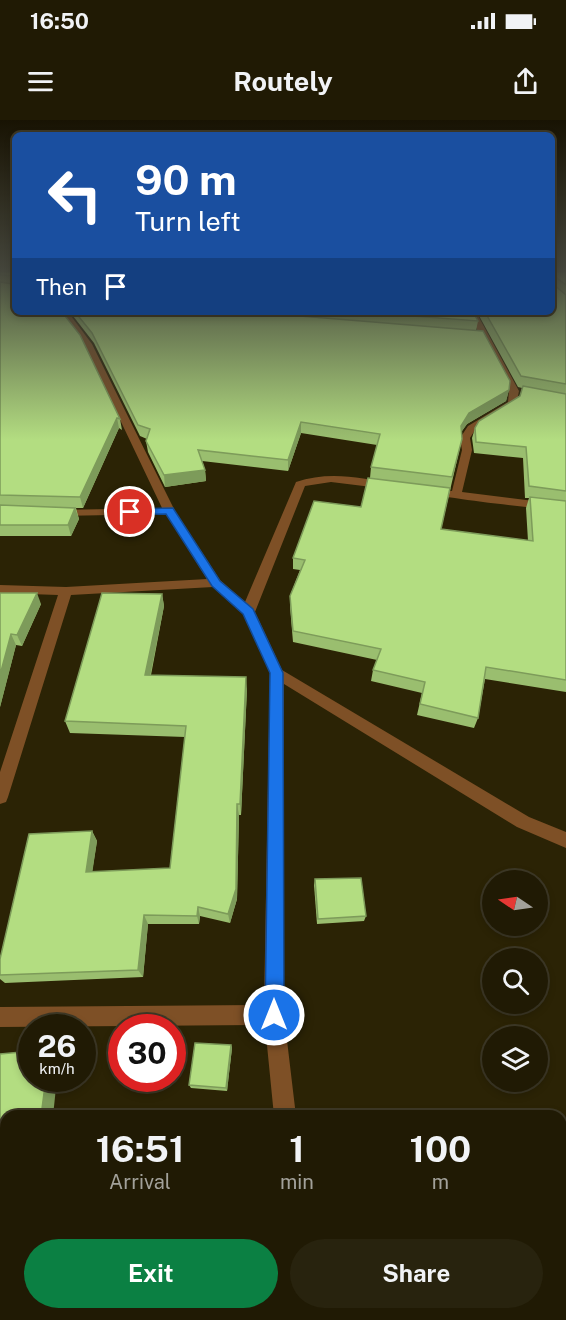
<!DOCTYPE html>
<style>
:root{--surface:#201a04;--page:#28230e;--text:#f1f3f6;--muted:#a2a19a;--line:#3d3826;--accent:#0b8043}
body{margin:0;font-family:"Public Sans",sans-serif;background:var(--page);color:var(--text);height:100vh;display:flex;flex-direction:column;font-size:22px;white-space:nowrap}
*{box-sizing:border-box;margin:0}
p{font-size:20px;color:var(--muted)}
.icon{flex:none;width:33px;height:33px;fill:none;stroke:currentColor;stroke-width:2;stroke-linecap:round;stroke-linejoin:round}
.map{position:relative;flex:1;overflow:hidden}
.sheet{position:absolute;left:0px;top:990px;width:567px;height:210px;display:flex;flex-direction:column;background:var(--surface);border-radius:18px 18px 0 0;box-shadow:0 3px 9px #0003,0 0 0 2px var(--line)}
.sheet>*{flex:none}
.hud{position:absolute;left:12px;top:12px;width:543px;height:183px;border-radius:9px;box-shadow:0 3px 9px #0003,0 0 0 2px var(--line);background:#1a4fa0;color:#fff;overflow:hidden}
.needle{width:39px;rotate:283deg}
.buttons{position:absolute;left:482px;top:750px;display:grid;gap:12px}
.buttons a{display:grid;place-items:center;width:66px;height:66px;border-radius:50%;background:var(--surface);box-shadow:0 3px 9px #0003,0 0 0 2px var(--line);font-size:30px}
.speed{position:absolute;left:18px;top:894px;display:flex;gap:12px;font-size:30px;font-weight:700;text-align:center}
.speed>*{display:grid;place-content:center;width:78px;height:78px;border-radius:50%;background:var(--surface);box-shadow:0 3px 9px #0003,0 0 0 2px var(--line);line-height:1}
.speed small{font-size:15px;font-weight:400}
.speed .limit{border:9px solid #d22;background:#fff;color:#111}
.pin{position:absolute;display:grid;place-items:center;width:51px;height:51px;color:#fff;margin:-26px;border:3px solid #fff;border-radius:50%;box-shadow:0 2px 6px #0007}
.me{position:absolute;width:66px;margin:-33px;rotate:0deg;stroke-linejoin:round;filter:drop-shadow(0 0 4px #0008)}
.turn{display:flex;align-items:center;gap:21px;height:126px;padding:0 24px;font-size:27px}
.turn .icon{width:78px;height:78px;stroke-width:2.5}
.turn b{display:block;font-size:42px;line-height:51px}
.then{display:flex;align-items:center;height:57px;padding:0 24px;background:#0003;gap:12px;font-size:22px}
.eta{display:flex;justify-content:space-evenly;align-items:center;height:102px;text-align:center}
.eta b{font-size:36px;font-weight:700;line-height:42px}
.button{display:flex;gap:12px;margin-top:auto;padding:12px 24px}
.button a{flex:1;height:69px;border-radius:36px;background:var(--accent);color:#fff;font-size:24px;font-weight:700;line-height:69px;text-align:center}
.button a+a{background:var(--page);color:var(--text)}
.status{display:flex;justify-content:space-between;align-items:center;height:42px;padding:0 30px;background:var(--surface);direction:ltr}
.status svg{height:16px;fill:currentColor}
header{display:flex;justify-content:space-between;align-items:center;height:78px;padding:0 24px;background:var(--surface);font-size:27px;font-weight:700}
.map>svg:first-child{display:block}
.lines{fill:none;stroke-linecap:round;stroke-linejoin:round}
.street{fill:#7e5026;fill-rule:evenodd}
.wall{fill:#9abe6f}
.shaded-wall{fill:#7d9b5a}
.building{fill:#b3dd81;stroke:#7d9b5a;stroke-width:1.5}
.route{fill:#1a73e8;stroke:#114b97;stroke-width:1.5}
</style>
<div class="status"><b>16:50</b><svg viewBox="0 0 49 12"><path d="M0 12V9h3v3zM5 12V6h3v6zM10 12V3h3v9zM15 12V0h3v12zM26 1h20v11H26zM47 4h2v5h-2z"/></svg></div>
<header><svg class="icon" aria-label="menu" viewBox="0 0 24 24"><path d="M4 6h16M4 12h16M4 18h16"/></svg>Routely<svg class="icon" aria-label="share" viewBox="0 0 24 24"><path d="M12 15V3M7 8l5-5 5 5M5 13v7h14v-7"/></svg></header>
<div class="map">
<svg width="566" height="1200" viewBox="0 0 566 1200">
<rect width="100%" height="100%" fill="#2b2305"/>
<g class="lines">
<!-- street -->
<g class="street">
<path d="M 60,192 L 68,192 L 92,224 L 175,391 L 220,460 L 245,482 L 296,362 C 327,351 361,357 392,364 L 392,368 L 388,369 L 331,362 L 305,366 L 255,492 L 282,550 L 529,697 L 566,712 L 566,728 L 517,707 L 284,564 L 284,895 L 296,996 L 274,996 L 265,905 L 0,907 L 0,887 L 264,885 L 270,553 L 243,494 L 213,467 L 71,475 L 8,677 L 6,682 L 0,684 L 0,652 L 58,475 L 0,473 L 0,465 L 66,467 L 207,459 L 166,394 L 58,396 L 52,393 L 58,390 L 162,388 L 84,224 Z"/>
<path d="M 468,192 L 476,192 L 519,271 L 516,285 L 475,310 L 470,318 L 472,330 L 462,372 L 566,385 L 566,391 C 545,389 433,378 424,371 L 429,368 L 452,371 L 462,330 L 460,318 L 468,306 L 508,282 L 509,271 Z"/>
<polygon points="233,1194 267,1194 264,1200 230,1200"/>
<polygon points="292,1194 318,1194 319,1200 293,1200"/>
</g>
</g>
<!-- wall -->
<g class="wall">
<polygon points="0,152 15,152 120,299 122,310 119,308 83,388 76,388 79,399 71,416 0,416"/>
<polygon points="552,152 566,152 566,572 485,559 478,598 474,608 417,595 422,573 371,561 373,550 377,540 293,522 290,487 290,476 300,450 293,449 293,438 361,387 370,358 371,347 377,325 301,313 288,351 202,341 205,350 206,361 165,367 148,332 146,321 147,319 140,316 94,223 70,192 473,192 478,201 476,211 509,270 506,281 467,304 461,312 462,319 441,409 528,421 526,388 529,378 525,378 523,338 474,333 472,318 475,308 520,276 522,268 518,267 477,192 552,192"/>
<polygon points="0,473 41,484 22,526 16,525 0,587"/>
<polygon points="162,474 164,486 151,555 247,569 241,695 239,695 237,779 230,803 200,796 199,804 148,804 143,857 5,863 0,859 0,839 92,711 97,721 92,752 170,748 185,617 70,613 65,601"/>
<polygon points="315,759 366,796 364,801 317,804 314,765"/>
<polygon points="231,925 232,928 227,971 191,968 189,965"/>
<polygon points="365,1194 422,1194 423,1200 365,1200"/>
<polygon points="540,1194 561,1194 566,1200 541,1200"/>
</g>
<!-- shaded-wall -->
<g class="shaded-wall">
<polygon points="509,270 506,281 467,304 458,317 461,306 469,293"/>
<polygon points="117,298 119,308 83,388 80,377"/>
<polygon points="301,302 301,313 288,351 288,340"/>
<polygon points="205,350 206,361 165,367 164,355"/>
<polygon points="75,388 79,399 71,416 68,405"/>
<polygon points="37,473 41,484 22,526 17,515"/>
<polygon points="162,474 164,486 148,567 145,555"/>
<polygon points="11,514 16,525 0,587 0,555"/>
<polygon points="246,557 247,569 241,695 240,684"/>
<polygon points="237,684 239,695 237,779 230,803 228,794"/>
<polygon points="92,711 97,721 91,761 86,752"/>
<polygon points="198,787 200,796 199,804 197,796"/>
<polygon points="144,795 148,804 143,857 138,850"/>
<polygon points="231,925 232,928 227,971 226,968"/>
<polygon points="46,958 57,958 53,996 41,996"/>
<rect x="124" y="1194" width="8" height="6"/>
</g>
<!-- building -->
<g class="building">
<polygon points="0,152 15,152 15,192 62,192 80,215 120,299 117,298 80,377 0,375 0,162 12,164 14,156 0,155"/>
<polygon points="552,152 566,152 566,165 553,155 553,164 566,175 566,264 521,256 485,192 552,192"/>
<polygon points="75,192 250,192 483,211 510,261 509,270 469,293 461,306 462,319 452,357 371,347 380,314 301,302 288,340 198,330 205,350 164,355 146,321 150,309 138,305 92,213"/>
<polygon points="360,192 473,192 478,201"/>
<polygon points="523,266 566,274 566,371 529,366 526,327 476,322 475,308 479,301 520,276"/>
<polygon points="368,358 450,368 441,409 533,421 530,377 566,381 566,560 486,547 478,598 420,584 425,562 373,550 381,529 293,511 290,476 305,440 293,438 314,381 361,387"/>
<polygon points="0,385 75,388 68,405 0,405"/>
<polygon points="0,473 37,473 17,515 11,514 0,555"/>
<polygon points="102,473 162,474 145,555 246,557 240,684 237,684 236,769 228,794 198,787 197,796 144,795 138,850 0,855 0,839 29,714 92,711 86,752 170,748 186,606 65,601"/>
<polygon points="361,758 366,796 318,799 315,759"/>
<polygon points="195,923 231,925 226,968 189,965"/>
<polygon points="32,931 32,958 46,958 41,996 6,996 6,1194 124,1194 124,1200 0,1200 0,934"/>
<polygon points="561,1044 566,1044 566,1200 552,1200 551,1194 561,1194"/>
<polygon points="368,1194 422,1194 423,1200 368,1200"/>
</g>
<!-- sky -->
<linearGradient id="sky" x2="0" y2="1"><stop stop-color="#181303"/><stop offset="0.47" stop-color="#44453b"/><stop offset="1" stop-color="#44453b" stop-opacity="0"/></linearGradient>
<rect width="566" height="320" fill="url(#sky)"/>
<!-- route -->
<polygon class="route" points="173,388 220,461 253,489 283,553 284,895 281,902 274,904 268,902 265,895 270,553 243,494 212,466 166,394 130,395 125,392 130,389"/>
</svg>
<div class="buttons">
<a><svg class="needle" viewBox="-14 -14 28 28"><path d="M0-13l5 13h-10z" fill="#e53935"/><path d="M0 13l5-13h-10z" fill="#a2a19a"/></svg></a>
<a><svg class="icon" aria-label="search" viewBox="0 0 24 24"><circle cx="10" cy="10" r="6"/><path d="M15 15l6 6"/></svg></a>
<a><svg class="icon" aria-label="layers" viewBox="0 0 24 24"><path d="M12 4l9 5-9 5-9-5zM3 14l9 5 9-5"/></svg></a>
</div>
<div class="speed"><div>26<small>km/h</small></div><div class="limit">30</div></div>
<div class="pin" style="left:130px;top:392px;background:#d93025"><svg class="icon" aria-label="arrive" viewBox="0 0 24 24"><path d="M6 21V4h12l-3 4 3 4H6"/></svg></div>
<svg class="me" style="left:274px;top:895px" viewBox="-20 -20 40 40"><circle r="17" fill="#1a73e8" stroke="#fff" stroke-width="3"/><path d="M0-11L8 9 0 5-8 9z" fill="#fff"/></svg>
<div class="hud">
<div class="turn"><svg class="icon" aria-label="left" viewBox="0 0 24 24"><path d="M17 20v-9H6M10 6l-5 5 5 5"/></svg><div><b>90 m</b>Turn left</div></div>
<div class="then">Then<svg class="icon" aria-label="arrive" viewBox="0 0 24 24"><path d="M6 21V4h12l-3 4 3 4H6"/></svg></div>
</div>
<section class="sheet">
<div class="eta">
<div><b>16:51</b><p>Arrival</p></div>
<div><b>1</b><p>min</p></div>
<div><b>100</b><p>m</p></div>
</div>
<div class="button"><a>Exit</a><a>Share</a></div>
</section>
</div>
